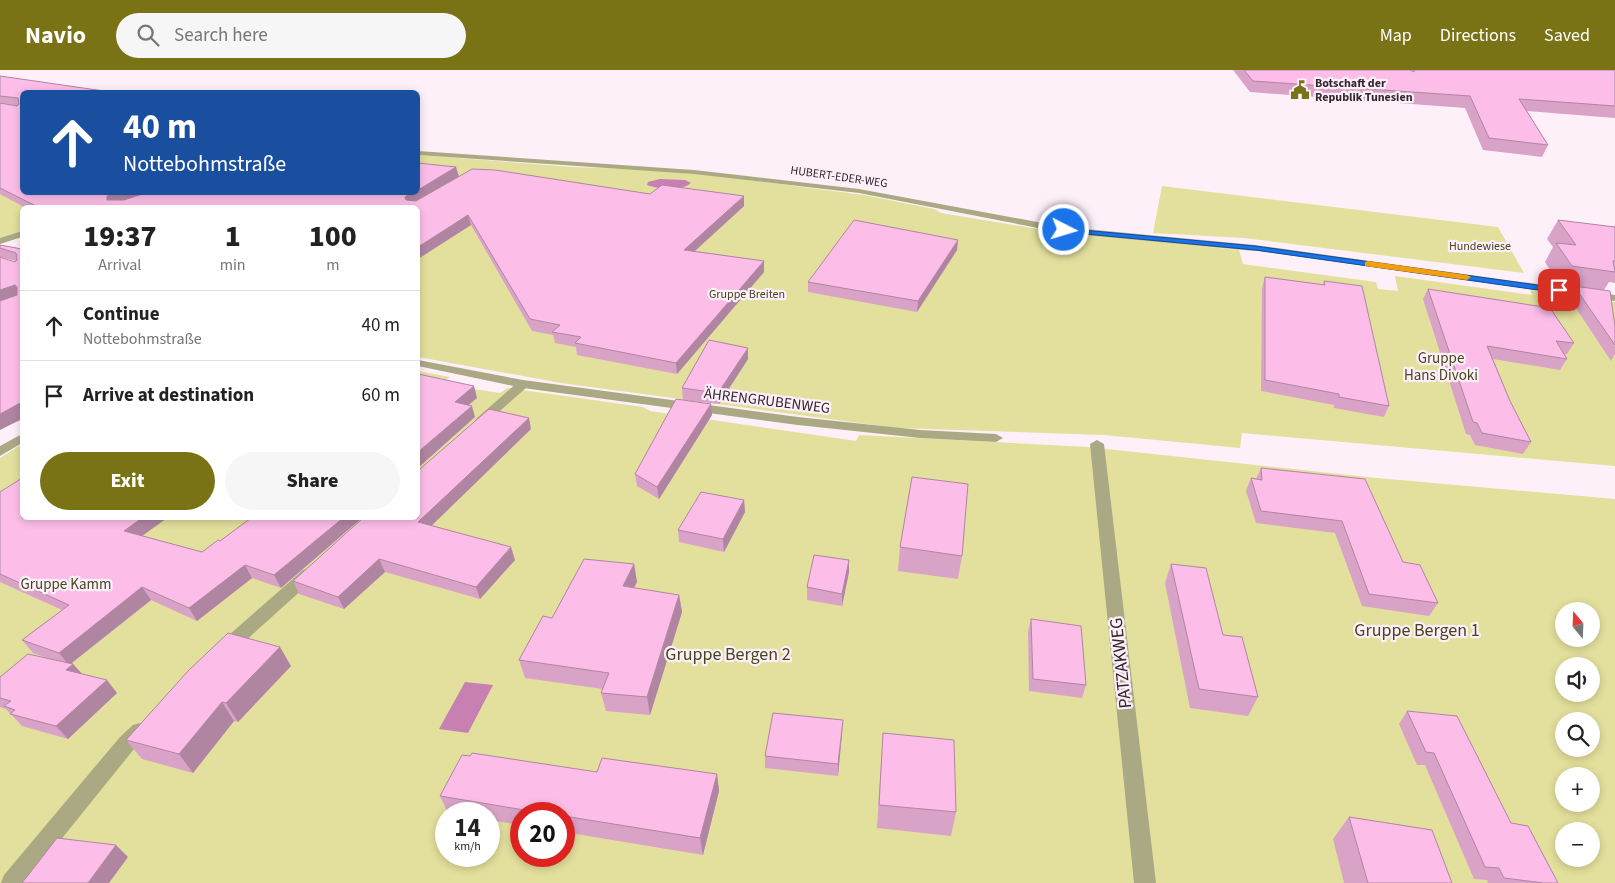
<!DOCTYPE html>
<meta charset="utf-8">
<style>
:root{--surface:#fff;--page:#f6f6f6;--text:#222;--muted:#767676;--line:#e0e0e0;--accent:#797316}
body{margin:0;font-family:"Source Sans 3",sans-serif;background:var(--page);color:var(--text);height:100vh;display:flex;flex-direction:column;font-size:19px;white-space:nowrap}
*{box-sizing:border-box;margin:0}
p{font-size:16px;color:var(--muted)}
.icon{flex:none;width:28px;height:28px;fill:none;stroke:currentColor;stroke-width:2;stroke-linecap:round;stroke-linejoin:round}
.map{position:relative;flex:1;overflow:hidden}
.sheet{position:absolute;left:20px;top:135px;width:400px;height:315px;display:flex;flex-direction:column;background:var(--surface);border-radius:8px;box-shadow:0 2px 8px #0003}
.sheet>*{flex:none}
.top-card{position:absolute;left:20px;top:20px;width:400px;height:105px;border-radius:8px;box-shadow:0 2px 8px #0003;background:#1a4fa0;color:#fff;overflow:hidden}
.needle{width:32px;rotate:341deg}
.buttons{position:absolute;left:1555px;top:532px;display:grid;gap:10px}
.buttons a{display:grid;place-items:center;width:45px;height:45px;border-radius:50%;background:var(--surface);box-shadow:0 2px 8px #0003;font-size:25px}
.speed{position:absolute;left:435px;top:732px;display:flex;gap:10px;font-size:25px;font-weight:700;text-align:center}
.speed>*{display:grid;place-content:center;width:65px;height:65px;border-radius:50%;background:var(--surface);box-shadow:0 2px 8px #0003;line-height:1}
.speed small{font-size:12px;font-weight:400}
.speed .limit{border:8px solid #d22;background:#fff;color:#111}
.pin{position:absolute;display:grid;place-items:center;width:42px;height:42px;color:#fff;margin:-21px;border-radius:10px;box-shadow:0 2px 8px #0006}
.me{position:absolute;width:55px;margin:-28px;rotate:95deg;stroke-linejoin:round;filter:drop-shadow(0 0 4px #0008)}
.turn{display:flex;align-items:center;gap:18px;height:105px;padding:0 20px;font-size:22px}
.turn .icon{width:65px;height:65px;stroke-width:2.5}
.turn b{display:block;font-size:35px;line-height:42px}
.eta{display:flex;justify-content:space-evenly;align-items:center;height:85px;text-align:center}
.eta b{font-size:30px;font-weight:800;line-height:35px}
.primary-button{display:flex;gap:10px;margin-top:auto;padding:10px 20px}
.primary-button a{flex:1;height:58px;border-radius:30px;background:var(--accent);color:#fff;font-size:20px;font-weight:800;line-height:58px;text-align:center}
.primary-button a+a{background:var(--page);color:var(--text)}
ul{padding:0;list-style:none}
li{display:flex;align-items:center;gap:15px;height:70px;padding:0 20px;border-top:1px solid var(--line)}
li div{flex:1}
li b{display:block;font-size:19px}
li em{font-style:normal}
header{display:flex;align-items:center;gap:30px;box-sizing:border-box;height:70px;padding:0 25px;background:var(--accent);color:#fff}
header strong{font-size:24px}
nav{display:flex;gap:28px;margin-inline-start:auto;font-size:18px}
.search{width:350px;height:45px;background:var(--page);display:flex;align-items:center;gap:12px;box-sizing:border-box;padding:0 18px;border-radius:28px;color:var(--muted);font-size:19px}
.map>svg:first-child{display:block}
.green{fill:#e3df9c;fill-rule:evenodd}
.water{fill:#c87fb2}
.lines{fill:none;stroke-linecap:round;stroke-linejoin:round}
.service{fill:#aaa984;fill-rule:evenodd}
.minor{fill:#aaa984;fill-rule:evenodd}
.wall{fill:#d9a3c8}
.shaded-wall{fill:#b085a2}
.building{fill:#fcbee8;stroke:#b085a2}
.route{fill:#1a73e8;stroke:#114b97}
.slow{fill:#f59e0b}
.labels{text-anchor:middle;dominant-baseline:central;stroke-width:4.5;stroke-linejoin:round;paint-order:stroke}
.far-poi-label{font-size:12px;font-weight:bold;fill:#342730;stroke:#fef0f9;text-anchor:start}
.far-street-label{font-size:12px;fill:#342730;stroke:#fef0f9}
.far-park-label{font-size:12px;fill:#47451f;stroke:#fef0f9}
.park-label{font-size:15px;fill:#47451f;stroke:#fef0f9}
.street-label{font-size:15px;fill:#342730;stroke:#fef0f9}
.near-park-label{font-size:18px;fill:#47451f;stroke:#fef0f9}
.near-street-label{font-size:18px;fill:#342730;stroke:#fef0f9}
</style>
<header>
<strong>Navio</strong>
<div class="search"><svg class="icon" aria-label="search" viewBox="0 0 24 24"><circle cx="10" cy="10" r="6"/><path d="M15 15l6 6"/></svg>Search here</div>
<nav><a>Map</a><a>Directions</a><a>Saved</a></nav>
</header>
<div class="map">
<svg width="1615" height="813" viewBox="0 0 1615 813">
<rect width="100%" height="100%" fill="#fef0f9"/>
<!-- green -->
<g class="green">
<polygon points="0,28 22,122 104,137 22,138 22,161 0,168"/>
<polygon points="418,85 574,97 653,100 719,106 864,125 934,139 941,143 1038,159 1239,180 1243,194 1376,212 1378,219 1398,221 1395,206 1532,225 1530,220 1615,232 1615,396 1242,363 1240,378 1104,365 897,358 561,313 418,287 418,138 131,138 418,122"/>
<polygon points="1162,116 1498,157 1524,203 1244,168 1153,163"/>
<path d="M 418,301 L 450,307 L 441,314 L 500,323 L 508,318 L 643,337 L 650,341 L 856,371 L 859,365 L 1088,377 L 1377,408 L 1615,429 L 1615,813 L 0,813 L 0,388 L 22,374 L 22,448 L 418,448 ZM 1564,541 L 1591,541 L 1591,569 L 1564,569 ZM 1564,596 L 1591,596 L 1591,624 L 1564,624 ZM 1564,651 L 1591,651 L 1591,679 L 1564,679 ZM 1564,706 L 1591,706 L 1591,734 L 1564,734 ZM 446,744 L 489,744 L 489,786 L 446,786 ZM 521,744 L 564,744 L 564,786 L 521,786 ZM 1564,761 L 1591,761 L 1591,789 L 1564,789 Z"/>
</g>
<!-- water -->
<g class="water">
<path d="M 660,109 L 685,110 L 691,113 C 680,122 659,119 647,115 L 648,112 Z"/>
<polygon points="465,612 493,615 468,663 439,659"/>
</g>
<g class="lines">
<!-- service -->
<g class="service">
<polygon points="418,81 694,100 859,119 1064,157 1255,175 1260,178 1255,181 1064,163 859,123 694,104 418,85"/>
<polygon points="523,310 529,314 527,317 484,355 476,355 474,352 476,349 519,311"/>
<polygon points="309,498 315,500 317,504 315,508 232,583 226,585 220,583 217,578 220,573 303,500"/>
<polygon points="140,653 147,655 149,661 147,667 134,679 26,813 1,813 4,805 120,667 133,655"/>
</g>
<!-- minor -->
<g class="minor">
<polygon points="22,161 22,167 0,174 0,168"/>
<polygon points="1255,175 1615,225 1615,231 1252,180 1252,176"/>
<polygon points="418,290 523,310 798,347 920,360 996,364 1003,368 996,372 920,368 798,355 523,318 418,296"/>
<polygon points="22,364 22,373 0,386 0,376"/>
<polygon points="1097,370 1104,374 1156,813 1134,813 1090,374"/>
</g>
</g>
<!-- wall -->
<g class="wall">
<polygon points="1233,0 1410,0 1411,1 1412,0 1615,0 1615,48 1527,41 1548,75 1542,87 1483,80 1465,38 1250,22"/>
<polygon points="0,6 111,22 22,122 418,122 456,97 459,107 650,124 744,136 695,181 764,191 764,202 677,304 577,285 576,277 555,273 553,265 532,261 471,155 418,138 26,138 0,124"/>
<polygon points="1558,150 1615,157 1615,213 1609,212 1604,220 1615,256 1615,284 1611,291 1568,226 1573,217 1561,216 1545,192 1553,177 1547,169"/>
<polygon points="0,175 22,179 0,360 15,192 16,191 0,187"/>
<polygon points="957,180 917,242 808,222 808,212"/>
<polygon points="1265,207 1323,215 1324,211 1389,336 1384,347 1334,338 1334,335 1261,321 1262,218"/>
<polygon points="1428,219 1574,273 1567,284 1565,284 1567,289 1560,300 1493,289 1510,331 1531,372 1523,384 1475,375 1470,365 1466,364 1423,229"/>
<polygon points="748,289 719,334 683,330 682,318"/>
<polygon points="712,345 659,429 637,416 635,404"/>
<polygon points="531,359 431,456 515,490 480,529 385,502 344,539 299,524 293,511"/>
<polygon points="1261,398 1403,492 1438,533 1429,546 1362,536 1335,463 1256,453 1246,421 1251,408 1256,409"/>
<polygon points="0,422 22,448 167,448 142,466 202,482 220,471 251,448 281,518 252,508 197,551 151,530 72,593 82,604 117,623 68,669 22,656 6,639 0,637 0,607 50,589 33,583 22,570 62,540 0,512"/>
<polygon points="744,430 745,442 724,482 679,472 678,460"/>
<polygon points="900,477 962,486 958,509 898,501"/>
<polygon points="849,490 849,502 842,536 807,530 807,517"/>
<polygon points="634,494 637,512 634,518 679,525 682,542 650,645 606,641 601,623 603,619 525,608 519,590 552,548"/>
<polygon points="1171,494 1258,627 1248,646 1190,638 1165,513"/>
<polygon points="1031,549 1086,615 1082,628 1029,621 1028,562"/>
<polygon points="291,596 238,652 234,651 193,703 142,689 126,670"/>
<polygon points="1407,641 1511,753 1558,813 1488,813 1487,810 1474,809 1425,695 1417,695 1399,654"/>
<polygon points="842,663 838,706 765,698 765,686"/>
<polygon points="883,663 956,742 951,766 877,758"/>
<polygon points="597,702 717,704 719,721 703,785 564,762 564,744 521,744 521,755 489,750 489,744 448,743 440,726"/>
<polygon points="1349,747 1452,813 1344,813 1333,769"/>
</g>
<!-- shaded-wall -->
<g class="shaded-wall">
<polygon points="456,97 459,107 408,136 405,127 412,122 418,122 418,120"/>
<polygon points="120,122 156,122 112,138 107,130 107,126"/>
<polygon points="744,126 744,136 685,190 684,180"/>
<polygon points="468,145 471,155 418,189 418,177"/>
<polygon points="958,170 957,180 917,242 918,231"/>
<polygon points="764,191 764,202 677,304 676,293"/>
<polygon points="15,215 21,226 0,234 0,220"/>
<polygon points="748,278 748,289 719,334 718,323"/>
<polygon points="474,316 477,328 458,344 455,332"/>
<polygon points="22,332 22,349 0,360 0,344"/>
<polygon points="711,334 712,345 659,429 657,417"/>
<polygon points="472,336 475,347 418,398 418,382"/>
<polygon points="529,348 531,359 422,465 418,452"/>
<polygon points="744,430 745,442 724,482 723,469"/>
<polygon points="142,448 167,448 132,473 124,461"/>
<polygon points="343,448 362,448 281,518 274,505"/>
<polygon points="511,477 515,490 480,529 476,517"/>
<polygon points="379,489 385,502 344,539 338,527"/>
<polygon points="849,490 849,502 842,536 842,524"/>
<polygon points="634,494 637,512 626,533 623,516"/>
<polygon points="245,495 252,508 197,551 189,538"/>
<polygon points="142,517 151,530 69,595 59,583"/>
<polygon points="679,525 682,542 650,645 647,627"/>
<polygon points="280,577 291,596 238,652 226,633"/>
<polygon points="73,594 84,606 66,600"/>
<polygon points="107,610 117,623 68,669 56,656"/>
<polygon points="222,632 234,651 193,703 179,684"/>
<polygon points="843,650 842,663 838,706 838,694"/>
<polygon points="717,704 719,721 703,785 700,768"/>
<polygon points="116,775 128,787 109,813 88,813"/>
</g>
<!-- building -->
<g class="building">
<polygon points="1244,0 1410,0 1414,2 1414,0 1615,0 1615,36 1519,29 1548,75 1489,68 1470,26 1253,11"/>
<polygon points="0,6 111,22 22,22 22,122 120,122 107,126 107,130 124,130 148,122 412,122 405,127 406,130 416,131 472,99 495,100 650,124 662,115 744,126 684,180 764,191 676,293 575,273 581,267 552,262 560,255 530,249 468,145 418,177 418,138 40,138 0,118 0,33 17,36 19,34 18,28 0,26"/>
<polygon points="418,93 456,97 418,120"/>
<polygon points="854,150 958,170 918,231 808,212"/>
<polygon points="1558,150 1615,157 1615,191 1613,191 1615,202 1572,196 1556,173 1576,175"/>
<polygon points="0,175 22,179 22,332 0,344 0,231 17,225 17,217 15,215 0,220 0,187 15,192 17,190 16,183 0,178"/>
<polygon points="1265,207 1325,215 1324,211 1362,216 1389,336 1339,327 1339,324 1265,310"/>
<polygon points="1574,216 1610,221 1615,256 1615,275"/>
<polygon points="1428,219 1550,238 1574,273 1556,271 1567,289 1487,276 1510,331 1531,372 1482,363 1477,353 1473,352"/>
<polygon points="709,270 748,278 718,323 682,318"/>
<polygon points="418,304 474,316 455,332 472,336 418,382"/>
<polygon points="676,329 711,334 657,417 635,404"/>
<polygon points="489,339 529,348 418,452 511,477 476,517 379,489 338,527 293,511 363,448 418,448 418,400 420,399"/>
<polygon points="1261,398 1365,409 1403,492 1420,495 1438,533 1369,524 1342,451 1261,441 1251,408 1262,410"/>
<polygon points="912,407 968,414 962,486 900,477"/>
<polygon points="22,408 22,448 142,448 124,461 202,482 218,470 220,471 251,448 343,448 274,505 245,495 189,538 142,517 59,583 22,570 69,535 0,504 0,422"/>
<polygon points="701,422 744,430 723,469 678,460"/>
<polygon points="814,485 849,490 842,524 807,517"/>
<polygon points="584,489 634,494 623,516 679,525 647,627 601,623 609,603 519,590 543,546 552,548"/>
<polygon points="1171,494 1206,498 1223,565 1242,567 1258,627 1199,619"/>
<polygon points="1031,549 1081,556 1086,615 1033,609"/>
<polygon points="228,563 280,577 226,633 222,632 179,684 126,670 188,601"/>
<polygon points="28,584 73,594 66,600 107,610 56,656 10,644 15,640 4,636 11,631 0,628 0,607"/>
<polygon points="1407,641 1457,646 1511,753 1528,756 1558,813 1544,813 1504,808 1499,798 1485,797 1434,683 1426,682"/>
<polygon points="773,643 843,650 838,694 765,686"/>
<polygon points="883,663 954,670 956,742 879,735"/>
<polygon points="472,683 597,702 602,688 717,704 700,768 564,746 564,744 548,744 440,726 462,685 470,686"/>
<polygon points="1349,747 1432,760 1452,813 1368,813"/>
<polygon points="57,768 116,775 88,813 22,813"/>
</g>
<!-- route -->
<polygon class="route" points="1061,158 1255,176 1559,218 1564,220 1559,223 1255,180 1064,162 1060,160"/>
<!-- slow -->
<polygon class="slow" points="1368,191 1467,205 1471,207 1467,210 1365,196 1365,192"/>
<!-- icons -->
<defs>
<g id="civic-bare" transform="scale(1.5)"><path d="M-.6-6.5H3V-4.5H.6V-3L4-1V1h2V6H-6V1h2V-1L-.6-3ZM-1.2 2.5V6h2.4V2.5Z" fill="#797316" stroke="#fef0f9" stroke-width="2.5" paint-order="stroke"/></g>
</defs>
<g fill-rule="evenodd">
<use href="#civic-bare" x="1300" y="20"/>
</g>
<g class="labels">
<!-- far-poi labels -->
<g class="far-poi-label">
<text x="1315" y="13">Botschaft der<tspan x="1315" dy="14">Republik Tunesien</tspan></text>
</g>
<!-- far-street labels -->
<g class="far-street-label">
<text transform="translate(839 107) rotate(8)">HUBERT-EDER-WEG</text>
</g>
<!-- far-park labels -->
<g class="far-park-label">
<text x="1480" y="176">Hundewiese</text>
<text x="747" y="224">Gruppe Breiten</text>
</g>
<!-- park labels -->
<g class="park-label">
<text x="1441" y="288">Gruppe<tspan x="1441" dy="17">Hans Divoki</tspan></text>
<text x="66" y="514">Gruppe Kamm</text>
</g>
<!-- street labels -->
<g class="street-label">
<text transform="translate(767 331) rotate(7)">ÄHRENGRUBENWEG</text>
</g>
<!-- near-park labels -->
<g class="near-park-label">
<text x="1417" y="560">Gruppe Bergen 1</text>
<text x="728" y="584">Gruppe Bergen 2</text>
</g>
<!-- near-street labels -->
<g class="near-street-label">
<text transform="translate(1121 593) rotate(-96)">PATZAKWEG</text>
</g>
</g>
</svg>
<div class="buttons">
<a><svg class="needle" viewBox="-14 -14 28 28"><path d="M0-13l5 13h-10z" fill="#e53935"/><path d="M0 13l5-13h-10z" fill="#767676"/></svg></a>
<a><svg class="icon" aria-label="sound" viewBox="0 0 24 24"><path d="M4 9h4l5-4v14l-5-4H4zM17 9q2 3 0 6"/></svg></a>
<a><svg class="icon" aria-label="search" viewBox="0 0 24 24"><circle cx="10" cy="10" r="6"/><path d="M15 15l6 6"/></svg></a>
<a>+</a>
<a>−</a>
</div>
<div class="speed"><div>14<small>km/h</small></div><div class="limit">20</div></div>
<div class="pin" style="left:1559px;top:220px;background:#d93025"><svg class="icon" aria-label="arrive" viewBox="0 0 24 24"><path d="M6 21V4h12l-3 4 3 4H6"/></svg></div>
<svg class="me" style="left:1064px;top:160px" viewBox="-20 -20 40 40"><circle r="17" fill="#1a73e8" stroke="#fff" stroke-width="3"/><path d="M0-11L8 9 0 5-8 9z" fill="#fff"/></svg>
<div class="top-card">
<div class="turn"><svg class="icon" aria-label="ahead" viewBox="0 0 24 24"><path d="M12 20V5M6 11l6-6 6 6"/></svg><div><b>40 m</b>Nottebohmstraße</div></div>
</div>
<section class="sheet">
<div class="eta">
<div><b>19:37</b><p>Arrival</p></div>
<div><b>1</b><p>min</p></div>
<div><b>100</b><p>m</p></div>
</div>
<ul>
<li><svg class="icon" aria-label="ahead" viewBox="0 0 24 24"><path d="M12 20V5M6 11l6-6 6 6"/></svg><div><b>Continue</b><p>Nottebohmstraße</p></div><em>40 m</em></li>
<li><svg class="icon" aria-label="arrive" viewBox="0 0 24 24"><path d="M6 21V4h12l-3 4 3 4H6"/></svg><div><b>Arrive at destination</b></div><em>60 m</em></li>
</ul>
<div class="primary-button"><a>Exit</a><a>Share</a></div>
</section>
</div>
